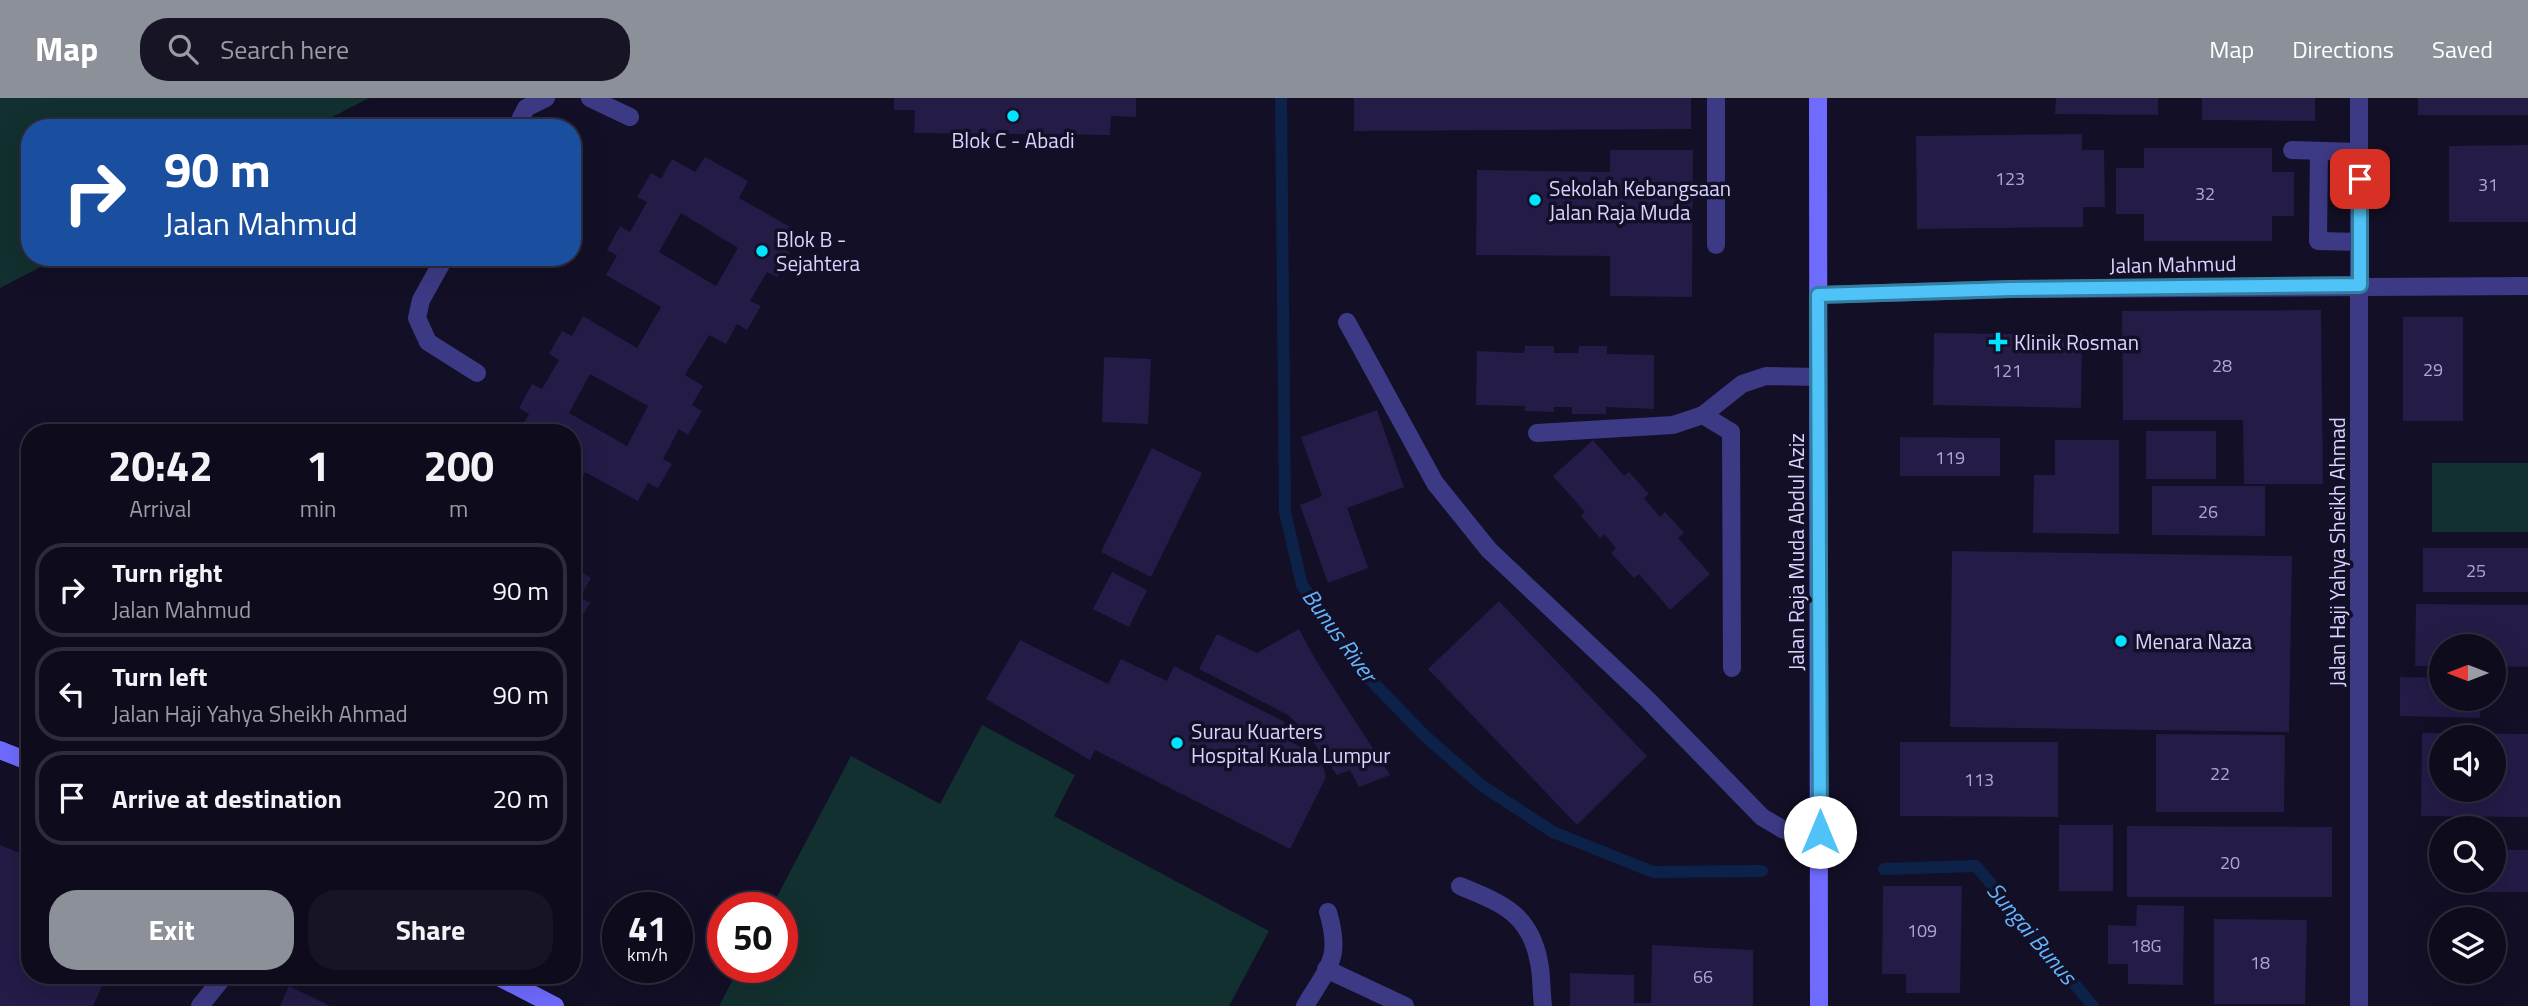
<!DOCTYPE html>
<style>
:root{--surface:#0e0b1c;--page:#171425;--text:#f1f3f6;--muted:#9b9ba3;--line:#2e2b3b;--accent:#8c9099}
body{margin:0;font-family:"Titillium Web",sans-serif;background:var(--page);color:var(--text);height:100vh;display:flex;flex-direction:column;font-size:26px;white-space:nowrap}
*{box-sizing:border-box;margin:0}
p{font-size:23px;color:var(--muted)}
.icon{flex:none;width:38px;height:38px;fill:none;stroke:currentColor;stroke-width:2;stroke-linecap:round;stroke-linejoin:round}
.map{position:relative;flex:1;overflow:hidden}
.panel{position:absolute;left:21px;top:326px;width:560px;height:560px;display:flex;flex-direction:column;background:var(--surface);border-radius:28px;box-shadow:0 7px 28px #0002,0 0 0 2px var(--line)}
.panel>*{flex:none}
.guide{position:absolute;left:21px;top:21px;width:560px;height:147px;border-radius:28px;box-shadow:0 7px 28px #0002,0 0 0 2px var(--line);background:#1a4fa0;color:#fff;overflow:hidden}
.needle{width:46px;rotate:270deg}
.controls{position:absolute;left:2429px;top:536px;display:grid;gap:14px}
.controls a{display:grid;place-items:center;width:77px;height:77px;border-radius:50%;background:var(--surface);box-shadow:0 7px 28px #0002,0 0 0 2px var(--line);font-size:35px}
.speed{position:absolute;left:602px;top:794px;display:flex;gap:14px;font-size:35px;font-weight:700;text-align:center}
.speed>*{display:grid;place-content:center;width:91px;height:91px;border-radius:50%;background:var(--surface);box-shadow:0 7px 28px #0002,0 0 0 2px var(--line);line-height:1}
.speed small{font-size:18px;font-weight:400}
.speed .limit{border:10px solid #d22;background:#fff;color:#111}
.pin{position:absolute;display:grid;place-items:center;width:60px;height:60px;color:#fff;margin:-30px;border-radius:14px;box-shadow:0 4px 10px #0006}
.me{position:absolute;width:77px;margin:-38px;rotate:0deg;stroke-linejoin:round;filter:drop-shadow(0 0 5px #0008)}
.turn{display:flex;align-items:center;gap:24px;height:147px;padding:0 28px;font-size:32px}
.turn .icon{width:91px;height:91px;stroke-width:2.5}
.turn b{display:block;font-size:49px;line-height:60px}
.eta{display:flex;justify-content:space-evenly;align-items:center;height:119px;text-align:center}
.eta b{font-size:42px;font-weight:700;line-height:49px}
.button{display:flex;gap:14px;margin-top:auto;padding:14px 28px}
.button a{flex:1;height:80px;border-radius:28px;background:var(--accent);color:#fff;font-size:28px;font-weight:700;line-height:80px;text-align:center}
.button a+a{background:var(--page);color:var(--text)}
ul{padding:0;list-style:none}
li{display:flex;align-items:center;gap:21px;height:94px;margin:0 14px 10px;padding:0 14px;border:4px solid var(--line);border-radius:28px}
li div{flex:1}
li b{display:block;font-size:26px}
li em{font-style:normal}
header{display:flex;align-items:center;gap:42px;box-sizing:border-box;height:98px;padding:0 35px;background:var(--accent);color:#fff}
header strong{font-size:33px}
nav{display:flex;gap:38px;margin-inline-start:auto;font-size:24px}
.search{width:490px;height:63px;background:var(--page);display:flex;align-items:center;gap:18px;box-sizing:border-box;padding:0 24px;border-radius:28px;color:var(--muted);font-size:26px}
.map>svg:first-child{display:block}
.green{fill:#12302f}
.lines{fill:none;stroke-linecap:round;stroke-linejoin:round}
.stream{stroke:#0c2248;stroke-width:12}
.building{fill:#241b47;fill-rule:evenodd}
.lane{stroke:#3d3a85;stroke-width:18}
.street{stroke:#3d3a85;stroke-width:18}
.secondary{stroke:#6f6bff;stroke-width:18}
.route-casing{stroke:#337fa1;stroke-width:18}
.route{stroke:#4fc3f7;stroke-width:12}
.poi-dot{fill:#00e5ff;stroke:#130f26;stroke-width:2.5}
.labels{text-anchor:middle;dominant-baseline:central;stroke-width:7;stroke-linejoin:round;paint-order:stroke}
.number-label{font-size:18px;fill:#aca6d1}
.poi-label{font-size:21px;fill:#d9d4ff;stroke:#130f26;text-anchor:start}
.street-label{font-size:21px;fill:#d9d4ff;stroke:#130f26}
.water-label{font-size:23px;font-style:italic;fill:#62b6ff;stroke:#130f26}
</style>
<header>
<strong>Map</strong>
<div class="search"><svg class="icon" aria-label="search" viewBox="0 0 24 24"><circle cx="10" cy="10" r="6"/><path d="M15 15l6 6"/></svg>Search here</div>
<nav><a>Map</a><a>Directions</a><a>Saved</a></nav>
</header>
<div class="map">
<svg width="2528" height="908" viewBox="0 0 2528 908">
<rect width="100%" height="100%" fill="#130f26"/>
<!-- green -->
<g class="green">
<polygon points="0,0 369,0 311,30 30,30 30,159 60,159 0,190"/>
<rect x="2432" y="365" width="96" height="69"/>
<polygon points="982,627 1075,677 1054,718 1269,833 1229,908 719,908 739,870 782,870 782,810 771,810 851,658 940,706"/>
</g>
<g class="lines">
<!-- stream -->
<g class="stream">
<polyline points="1281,0 1285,414 1302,487 1359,570 1425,638 1481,687 1553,734 1653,774 1762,773"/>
<polyline points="1884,771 1976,768 2093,908"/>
</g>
</g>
<!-- building -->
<g class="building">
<polygon points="894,0 1136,0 1136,19 1111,18 1110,37 914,35 915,12 894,12"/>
<polygon points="1354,0 1691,0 1691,31 1354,33"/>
<polygon points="2056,0 2158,0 2158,17 2055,16"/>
<polygon points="2202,0 2315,0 2315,23 2202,22"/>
<rect x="2418" y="0" width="110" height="17"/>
<polygon points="2082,36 2082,52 2104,52 2105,109 2083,109 2083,129 1917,131 1916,38"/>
<polygon points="2528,47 2528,124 2449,124 2449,48"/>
<polygon points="2144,50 2272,50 2272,74 2294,74 2294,118 2272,118 2272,143 2144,143 2144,116 2116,116 2116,70 2144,70"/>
<polygon points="1610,52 1693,52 1692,199 1610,198 1610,158 1476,157 1477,72 1610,74"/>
<path d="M 705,59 L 748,83 L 739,100 L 792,130 L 781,149 L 790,155 L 777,179 L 767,174 L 750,203 L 761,208 L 747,232 L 737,226 L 726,246 L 709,237 L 685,277 L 703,288 L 692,307 L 702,313 L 688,337 L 679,331 L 663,361 L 672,366 L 658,390 L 648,385 L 638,403 L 585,374 L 576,390 L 572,388 L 572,334 L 518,334 L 529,316 L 519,310 L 532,286 L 542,291 L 559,262 L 549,256 L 562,233 L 572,238 L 583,218 L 637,250 L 661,209 L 606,177 L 617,157 L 607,152 L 620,128 L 630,134 L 647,104 L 637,99 L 651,75 L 661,81 L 672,61 L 695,74 ZM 681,115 L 738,150 L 716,188 L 659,154 ZM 590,276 L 648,308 L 627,348 L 569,315 Z"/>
<polygon points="2321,212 2323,386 2244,386 2243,322 2123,322 2122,213"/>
<rect x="2403" y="219" width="60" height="104"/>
<polygon points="1934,235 2082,237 2081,310 1933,307"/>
<polygon points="1525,248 1554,248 1554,255 1578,255 1579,248 1607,248 1607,256 1654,257 1654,311 1606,309 1606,316 1572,316 1572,309 1554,309 1554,314 1525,313 1525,308 1476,307 1477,253 1524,255"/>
<polygon points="1104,259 1151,261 1148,326 1102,324"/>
<polygon points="1377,312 1404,389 1347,410 1368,470 1328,485 1300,407 1322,398 1301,339"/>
<rect x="2146" y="333" width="70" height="48"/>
<polygon points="1900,339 2000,340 2000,378 1900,378"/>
<polygon points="1593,342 1624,378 1629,374 1649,396 1644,400 1660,419 1665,414 1684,435 1678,440 1710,476 1670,512 1639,476 1634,480 1611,455 1616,450 1604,436 1600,440 1581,418 1585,414 1553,378"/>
<polygon points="2055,342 2119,342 2119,436 2033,435 2034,377 2055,377"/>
<polygon points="1152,350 1202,375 1151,479 1101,454"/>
<polygon points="2152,388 2265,388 2265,438 2152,437"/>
<rect x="2423" y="450" width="105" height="44"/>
<polygon points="1952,453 2292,458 2289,634 1950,629"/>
<polygon points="572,469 591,480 580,499 590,505 576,529 572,527"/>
<polygon points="1112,474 1147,492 1129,529 1093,511"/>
<polygon points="1499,503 1647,658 1577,727 1428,571"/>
<polygon points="2416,506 2528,507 2528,569 2494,568 2494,548 2441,548 2441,568 2415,568"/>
<polygon points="1299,531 1315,561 1390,677 1359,689 1350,672 1337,677 1306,634 1288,617 1199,571 1217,536 1257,555"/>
<polygon points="1020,542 1108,586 1121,561 1167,583 1174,568 1285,624 1278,638 1320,658 1326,679 1290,751 1095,652 1090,662 986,601"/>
<polygon points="2400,579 2441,580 2441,600 2480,600 2480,620 2400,618"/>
<path d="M 2422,635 L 2528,636 L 2528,719 L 2421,718 ZM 2441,639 L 2494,639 L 2494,691 L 2441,691 Z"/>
<polygon points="2156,636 2285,637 2284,714 2156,714"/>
<polygon points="1900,644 2058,644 2058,719 1900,718"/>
<rect x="2059" y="727" width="54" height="66"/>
<polygon points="2127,728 2332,729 2332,799 2127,799"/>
<polygon points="0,747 30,759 30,877 107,877 93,908 0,908"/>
<polygon points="2494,752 2528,752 2528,794 2450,794 2450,782 2494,782"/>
<polygon points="1883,788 1962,788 1960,895 1906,895 1906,876 1882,876"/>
<polygon points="2137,807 2184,808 2183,887 2128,886 2128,866 2108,866 2108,827 2136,828"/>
<polygon points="2214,821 2307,822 2305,906 2214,906"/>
<polygon points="1652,847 1753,852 1753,908 1570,908 1570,875 1634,877 1634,905 1651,905"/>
<polygon points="289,888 330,908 280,908"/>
</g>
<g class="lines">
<!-- lane -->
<g class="lane">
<polyline points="590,0 630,19"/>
<polyline points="1716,0 1716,147"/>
<polyline points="516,30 526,10 546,0"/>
<polyline points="2292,52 2359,54"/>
<polyline points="2319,53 2318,143 2359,144"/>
<polyline points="445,159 421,202 417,220 428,244 477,275"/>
<polyline points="1347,224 1435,385 1489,452 1647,601 1762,719 1784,732 1820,734"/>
<polyline points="1703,317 1731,334 1732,570"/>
<polyline points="1537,335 1673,327 1703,317 1742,286 1766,278 1818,279"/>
<path d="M 1460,788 C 1501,805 1530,815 1539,864 C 1542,878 1541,893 1543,908"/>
<polyline points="1326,871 1405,908"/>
<path d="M 1305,908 C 1328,869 1342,861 1328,814"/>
</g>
<!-- street -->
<g class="street">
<polyline points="2359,0 2359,908"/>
<polyline points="1818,197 2011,191 2528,188"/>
<polyline points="200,908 225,877"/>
</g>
<!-- secondary -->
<g class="secondary">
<polyline points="1818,0 1819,908"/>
<polyline points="0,652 30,664"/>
<polyline points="495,877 555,908"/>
</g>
</g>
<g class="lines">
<!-- route casing -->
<g class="route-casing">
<polyline id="route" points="1820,734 1818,197 2011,191 2360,187 2360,81"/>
</g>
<!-- route -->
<use href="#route" class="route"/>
</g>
<!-- markers -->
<g class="poi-dot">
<circle cx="1013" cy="18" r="7"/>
<circle cx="1535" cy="102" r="7"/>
<circle cx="762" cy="153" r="7"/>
<path d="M1994.5 233.5h7v7h7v7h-7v7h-7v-7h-7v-7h7z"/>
<circle cx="2121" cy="543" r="7"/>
<circle cx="1177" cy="645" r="7"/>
</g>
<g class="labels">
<!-- number labels -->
<g class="number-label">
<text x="2010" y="80">123</text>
<text x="2488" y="86">31</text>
<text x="2205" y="95">32</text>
<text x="2222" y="267">28</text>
<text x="2433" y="271">29</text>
<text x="2007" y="272">121</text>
<text x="1950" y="359">119</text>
<text x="2208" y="413">26</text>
<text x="2476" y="472">25</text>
<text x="2220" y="675">22</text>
<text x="1979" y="681">113</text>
<text x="2230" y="764">20</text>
<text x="1922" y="832">109</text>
<text x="2146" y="847">18G</text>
<text x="2260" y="864">18</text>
<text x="1703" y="878">66</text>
</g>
<!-- poi labels -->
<g class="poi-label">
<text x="1013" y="42" text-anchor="middle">Blok C - Abadi</text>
<text x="1549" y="90">Sekolah Kebangsaan<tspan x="1549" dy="24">Jalan Raja Muda</tspan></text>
<text x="776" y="141">Blok B -<tspan x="776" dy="24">Sejahtera</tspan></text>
<text x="2014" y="244">Klinik Rosman</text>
<text x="2135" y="543">Menara Naza</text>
<text x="1191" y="633">Surau Kuarters<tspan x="1191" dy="24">Hospital Kuala Lumpur</tspan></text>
</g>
<!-- street labels -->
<g class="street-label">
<text transform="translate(2173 166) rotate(-1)">Jalan Mahmud</text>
<text transform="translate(1796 454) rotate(-90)">Jalan Raja Muda Abdul Aziz</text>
<text transform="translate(2337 454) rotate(-90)">Jalan Haji Yahya Sheikh Ahmad</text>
</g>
<!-- water labels -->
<g class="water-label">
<text transform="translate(1340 537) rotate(54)">Bunus River</text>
<text transform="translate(2032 835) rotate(50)">Sungai Bunus</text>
</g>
</g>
</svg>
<div class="controls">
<a><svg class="needle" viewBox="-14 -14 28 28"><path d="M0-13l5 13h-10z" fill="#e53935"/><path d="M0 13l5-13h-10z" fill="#9b9ba3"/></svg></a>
<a><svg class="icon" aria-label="sound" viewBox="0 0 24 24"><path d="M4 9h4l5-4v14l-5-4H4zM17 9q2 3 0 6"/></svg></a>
<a><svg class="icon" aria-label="search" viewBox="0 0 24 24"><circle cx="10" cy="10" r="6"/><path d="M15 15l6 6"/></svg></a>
<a><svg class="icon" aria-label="layers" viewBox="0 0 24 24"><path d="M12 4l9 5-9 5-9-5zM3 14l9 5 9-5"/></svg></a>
</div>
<div class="speed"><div>41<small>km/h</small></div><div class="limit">50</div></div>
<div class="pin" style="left:2360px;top:81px;background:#d93025"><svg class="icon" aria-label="arrive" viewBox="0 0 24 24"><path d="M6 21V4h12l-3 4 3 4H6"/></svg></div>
<svg class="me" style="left:1820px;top:734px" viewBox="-20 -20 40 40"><circle r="19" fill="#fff"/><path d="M0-13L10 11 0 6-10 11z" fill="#4fc3f7"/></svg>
<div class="guide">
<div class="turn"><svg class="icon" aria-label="right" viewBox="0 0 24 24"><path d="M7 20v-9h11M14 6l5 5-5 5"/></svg><div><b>90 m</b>Jalan Mahmud</div></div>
</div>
<section class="panel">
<div class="eta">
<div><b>20:42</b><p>Arrival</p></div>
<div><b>1</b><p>min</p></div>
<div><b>200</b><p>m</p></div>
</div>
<ul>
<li><svg class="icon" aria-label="right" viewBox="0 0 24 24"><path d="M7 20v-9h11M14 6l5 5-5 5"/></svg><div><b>Turn right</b><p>Jalan Mahmud</p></div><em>90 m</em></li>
<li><svg class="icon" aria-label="left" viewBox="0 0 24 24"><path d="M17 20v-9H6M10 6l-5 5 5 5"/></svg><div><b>Turn left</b><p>Jalan Haji Yahya Sheikh Ahmad</p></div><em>90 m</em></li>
<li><svg class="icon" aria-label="arrive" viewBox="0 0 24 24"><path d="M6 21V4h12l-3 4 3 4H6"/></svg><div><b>Arrive at destination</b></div><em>20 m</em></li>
</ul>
<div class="button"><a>Exit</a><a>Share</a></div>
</section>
</div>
